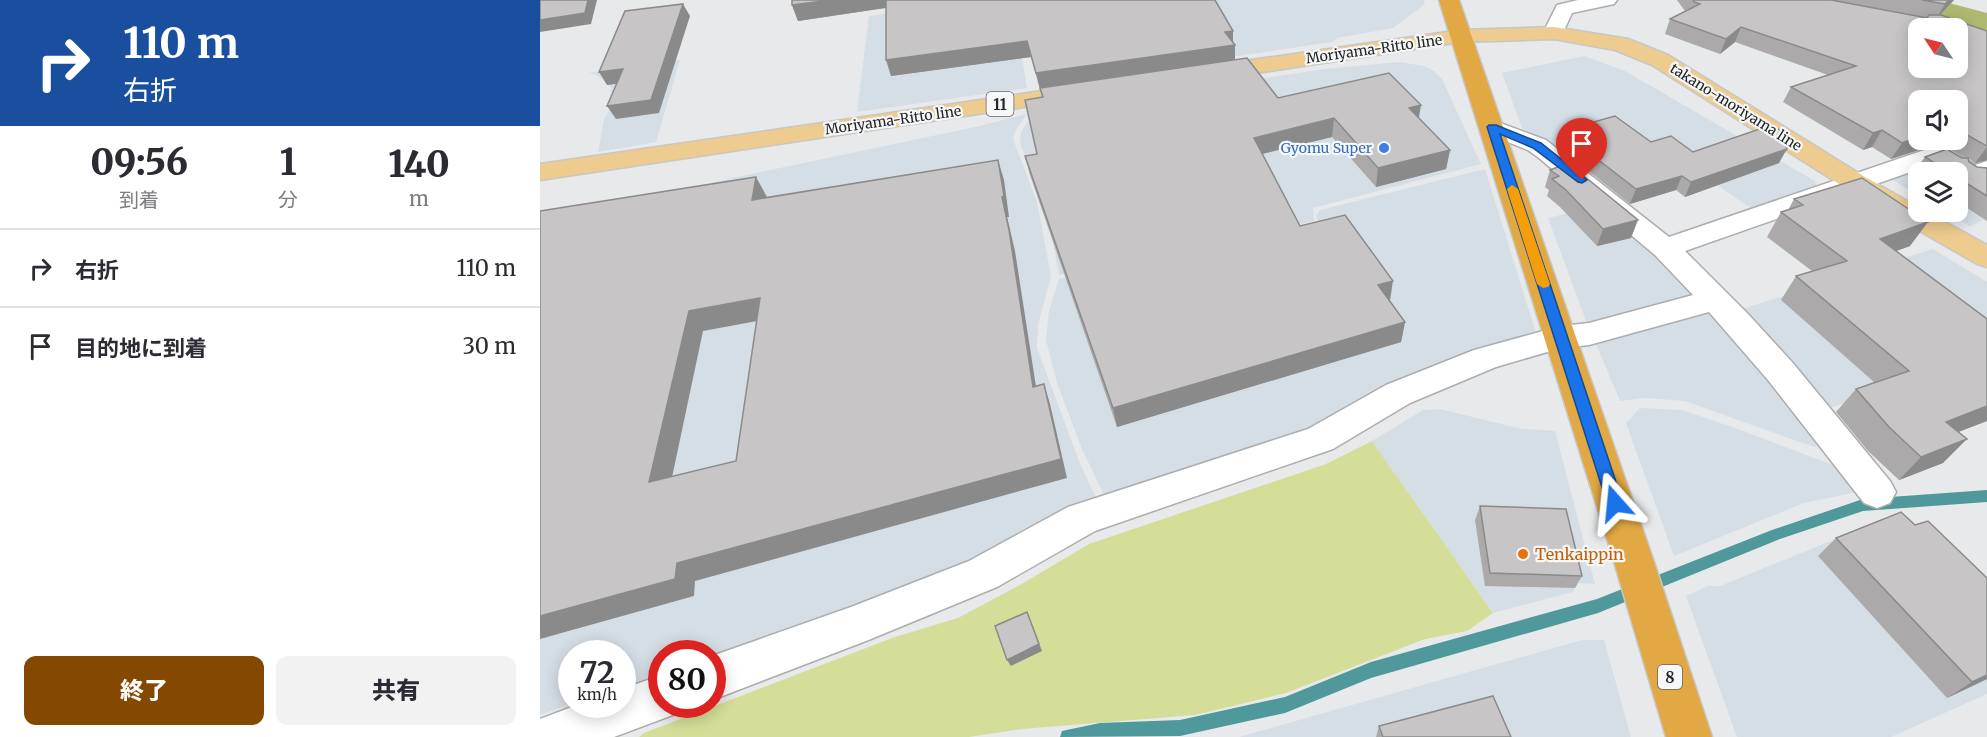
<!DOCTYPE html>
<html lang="ja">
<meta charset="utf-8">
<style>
:root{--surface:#fff;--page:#f2f2f3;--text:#2b2b33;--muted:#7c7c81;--line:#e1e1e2;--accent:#844801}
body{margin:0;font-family:Merriweather,"Noto Sans JP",serif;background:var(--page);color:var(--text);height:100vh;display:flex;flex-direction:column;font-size:22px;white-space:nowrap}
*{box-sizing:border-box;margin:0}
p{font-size:20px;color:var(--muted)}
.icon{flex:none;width:33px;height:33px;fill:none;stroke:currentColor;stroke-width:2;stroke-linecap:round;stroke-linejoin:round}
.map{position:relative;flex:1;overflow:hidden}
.side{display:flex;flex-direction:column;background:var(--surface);width:540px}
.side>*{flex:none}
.guide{background:#1a4fa0;color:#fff;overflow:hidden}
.needle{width:39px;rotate:305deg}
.controls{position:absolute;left:1368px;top:18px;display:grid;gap:12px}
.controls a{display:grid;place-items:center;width:60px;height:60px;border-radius:12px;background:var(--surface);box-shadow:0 3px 15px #0003;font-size:30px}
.speed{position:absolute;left:18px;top:640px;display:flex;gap:12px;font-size:30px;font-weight:700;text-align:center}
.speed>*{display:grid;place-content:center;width:78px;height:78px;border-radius:50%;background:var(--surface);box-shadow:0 3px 15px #0003;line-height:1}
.speed small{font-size:15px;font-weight:400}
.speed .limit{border:9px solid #d22;background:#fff;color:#111}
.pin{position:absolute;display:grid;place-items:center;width:51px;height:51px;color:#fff;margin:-62px -26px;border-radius:50% 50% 50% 0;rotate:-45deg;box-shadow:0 0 6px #0007}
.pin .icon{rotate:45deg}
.me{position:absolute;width:66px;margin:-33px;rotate:342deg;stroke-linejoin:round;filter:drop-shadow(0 0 4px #0008)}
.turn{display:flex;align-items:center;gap:21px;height:126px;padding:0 24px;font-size:27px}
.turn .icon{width:78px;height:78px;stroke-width:2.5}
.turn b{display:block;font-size:42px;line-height:51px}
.eta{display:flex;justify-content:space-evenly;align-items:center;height:102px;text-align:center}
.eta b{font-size:36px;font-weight:800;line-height:42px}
.cta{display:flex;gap:12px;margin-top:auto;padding:12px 24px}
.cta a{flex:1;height:69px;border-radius:12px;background:var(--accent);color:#fff;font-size:24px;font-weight:800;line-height:69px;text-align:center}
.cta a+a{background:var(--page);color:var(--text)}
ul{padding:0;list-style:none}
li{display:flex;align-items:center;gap:18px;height:78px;padding:0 24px;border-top:2px solid var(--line)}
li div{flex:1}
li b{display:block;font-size:22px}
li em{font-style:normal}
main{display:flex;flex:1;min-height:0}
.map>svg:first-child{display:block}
.built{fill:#d6dee5}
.green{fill:#d4de99}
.forest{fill:#afb970}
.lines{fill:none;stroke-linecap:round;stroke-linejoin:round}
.stream{fill:#4f989c;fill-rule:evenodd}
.minor-casing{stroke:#acadaf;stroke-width:3}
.major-casing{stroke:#c6c7c7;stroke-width:3}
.highway-casing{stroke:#c6c7c7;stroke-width:3}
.minor{fill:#fff;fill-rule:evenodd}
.major{fill:#eecb8e;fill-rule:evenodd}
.highway{fill:#e2a843;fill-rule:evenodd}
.wall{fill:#aba9a9;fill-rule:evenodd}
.shaded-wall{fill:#8b8a8a}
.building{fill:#c7c5c5;stroke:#8b8a8a;stroke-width:1.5;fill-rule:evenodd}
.route{fill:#1a73e8;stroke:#114b97;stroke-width:1.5}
.slow{fill:#f59e0b}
.shop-dot{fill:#3f7fe0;stroke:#f5f7f8;stroke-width:2}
.food-dot{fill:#e8710a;stroke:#f5f7f8;stroke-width:2}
.labels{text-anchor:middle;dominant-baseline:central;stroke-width:4.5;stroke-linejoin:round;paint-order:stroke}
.far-street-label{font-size:14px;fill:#252626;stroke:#f5f7f8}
.far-shop-label{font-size:14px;fill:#366cbe;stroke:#f5f7f8;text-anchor:end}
.shield{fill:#f5f7f8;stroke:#636565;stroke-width:1.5}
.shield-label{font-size:15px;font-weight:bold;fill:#252626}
.food-label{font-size:16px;fill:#c56008;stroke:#f5f7f8;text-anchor:start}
</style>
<main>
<section class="side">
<div class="guide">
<div class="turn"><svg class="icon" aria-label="right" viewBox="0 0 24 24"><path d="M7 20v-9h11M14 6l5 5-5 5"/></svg><div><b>110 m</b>右折</div></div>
</div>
<div class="eta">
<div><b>09:56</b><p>到着</p></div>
<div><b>1</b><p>分</p></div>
<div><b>140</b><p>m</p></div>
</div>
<ul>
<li><svg class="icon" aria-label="right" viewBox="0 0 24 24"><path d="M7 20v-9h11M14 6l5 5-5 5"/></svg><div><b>右折</b></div><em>110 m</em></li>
<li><svg class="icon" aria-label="arrive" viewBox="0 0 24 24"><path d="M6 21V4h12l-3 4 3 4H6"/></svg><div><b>目的地に到着</b></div><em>30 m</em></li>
</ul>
<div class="cta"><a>終了</a><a>共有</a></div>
</section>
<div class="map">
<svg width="1447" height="737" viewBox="0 0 1447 737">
<rect width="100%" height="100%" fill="#e8e9eb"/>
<!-- built -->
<g class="built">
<polygon points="442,0 476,22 487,88 317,112 329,16"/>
<polygon points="533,0 884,0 885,4 853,28 797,38 792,42 559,77"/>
<polygon points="1044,56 1085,71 1275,181 1277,188 1215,211 1123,148 1092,160 1042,174 982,128 962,73"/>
<polygon points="140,60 116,142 58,152 64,119 73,104 73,95 70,90 73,89 57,75 48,73"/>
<polygon points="860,62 883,66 894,71 902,79 941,164 773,208 774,221 519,275 505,199 480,144 481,132 493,114 784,69"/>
<polygon points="487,114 475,131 473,139 497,202 511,276 498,325 497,348 539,461 557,500 466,546 345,597 173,656 122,654 121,673 83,687 82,654 32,654 31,704 0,715 0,224 197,177 435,127"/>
<polygon points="1401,165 1411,167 1447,188 1447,218 1430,226 1406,212 1418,212 1418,172 1378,172 1378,195 1348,177 1356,173"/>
<polygon points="945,169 996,333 771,431 565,497 542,449 517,383 506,340 509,311 519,279 780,223 776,216 780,210"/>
<polygon points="1062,205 1160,297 1049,329 1008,218"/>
<polygon points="1393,249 1447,282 1447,355 1284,410 1199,310"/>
<polygon points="1170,308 1280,443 1274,447 1145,401 1105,398 1080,401 1054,339"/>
<polygon points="1100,408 1142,410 1195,428 1298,467 1322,491 1264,503 1134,556 1086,423"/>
<polygon points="900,409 982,429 1015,431 1055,584 1037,583 1033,592 953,613 832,441 883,410"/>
<polygon points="1298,538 1447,615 1447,694 1351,737 1197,737 1146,596 1168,586 1180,586"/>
<polygon points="1042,640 1064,640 1091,737 699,737"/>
</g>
<!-- green -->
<polygon class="green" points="832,441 953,613 927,631 885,639 746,693 655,715 482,729 429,737 99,737 104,733 355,637 418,618 480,585 549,544 786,464"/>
<!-- forest -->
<polygon class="forest" points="1333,0 1398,0 1447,13 1447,33 1327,9"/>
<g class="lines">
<!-- stream -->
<polygon class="stream" points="1447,490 1447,502 1323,511 1240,539 1058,613 831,678 745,713 640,736 520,737 522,731 560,723 640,720 745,697 831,662 1057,599 1232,530 1323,499"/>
<!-- minor casing -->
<g class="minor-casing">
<g id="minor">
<polygon points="1038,0 1077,0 1074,4 1032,13 1021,37 1014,39 1007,37 1003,33 1017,5"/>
<path d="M 952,120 L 1006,140 L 1129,237 L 1399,145 L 1408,148 L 1435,165 L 1447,161 L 1447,180 C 1436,185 1428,184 1418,177 L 1418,172 L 1411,172 L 1396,163 L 1145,251 L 1208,314 L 1252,362 L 1350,481 L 1356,492 L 1350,503 L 1337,508 L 1324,503 L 1228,380 L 1169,312 L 1049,345 L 1021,348 L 956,367 L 870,403 L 793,449 L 555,531 L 457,587 L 326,641 L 172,700 L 172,656 L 311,607 L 429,561 L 528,507 L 768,429 L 846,385 L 934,350 L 1021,326 L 1049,323 L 1153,295 L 1115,255 L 999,158 L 988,150 L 943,132 L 940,127 L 943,122 Z"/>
<polygon points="122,675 122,705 141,705 138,713 74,737 0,737 0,719 37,705 82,705 82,689"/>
</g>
</g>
<!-- major casing -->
<g class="major-casing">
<g id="major">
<polygon points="1014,27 1088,39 1128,55 1325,177 1378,207 1378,212 1387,212 1447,245 1447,267 1437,264 1307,189 1112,65 1075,50 1014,39 921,42 670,80 662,78 659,73 662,68 670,66 921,30"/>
<polygon points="529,87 537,89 541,94 537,99 0,180 0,164"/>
</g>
</g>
<!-- highway casing -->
<g class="highway-casing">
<polygon id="highway" points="899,0 919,0 1115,565 1172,737 1126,737 1075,565"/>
</g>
<!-- minor -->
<use href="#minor" class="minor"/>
<!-- major -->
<use href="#major" class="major"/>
<!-- highway -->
<use href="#highway" class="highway"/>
</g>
<!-- wall -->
<g class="wall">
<polygon points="252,0 693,31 693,43 695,45 695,60 738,98 879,118 910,150 906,169 836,187 792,137 722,154 760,226 850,300 849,300 865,322 861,342 577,427 490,175 485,156 497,154 502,97 491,57 351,76 346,8 258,21 252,5"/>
<path d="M 1137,0 L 1414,0 L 1400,15 L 1447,31 L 1447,160 L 1435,163 L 1428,158 L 1429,162 L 1437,167 L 1447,168 L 1447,221 L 1418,202 L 1418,172 L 1378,172 L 1378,177 L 1373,173 L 1385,157 L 1427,158 L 1400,143 L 1351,159 L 1332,147 L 1323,150 L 1243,102 L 1251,87 L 1288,75 L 1195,42 L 1180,54 L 1125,34 L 1130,19 L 1145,11 ZM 1418,100 L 1418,140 L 1378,140 Z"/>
<polygon points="1021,131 1153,152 1239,163 1145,197 1136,190 1090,204 1016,145"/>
<polygon points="1028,163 1091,238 1057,246 1020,207 1007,196 1009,190 1005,187 1010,170"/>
<polygon points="1254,199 1370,246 1356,251 1447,319 1447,421 1418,432 1403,463 1359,480 1328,451 1296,412 1316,389 1334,382 1241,300 1256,276 1272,271 1227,237 1241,212 1248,210"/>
<polygon points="940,506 1042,576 1035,588 945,586 935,520"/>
<polygon points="1375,525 1447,578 1447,679 1407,698 1278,556 1296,538"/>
<polygon points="839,726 971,737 836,737"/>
</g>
<!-- shaded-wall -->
<g class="shaded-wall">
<polygon points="48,0 57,0 51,24 0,32 0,20"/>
<polygon points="291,0 349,0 351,7 258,21 252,5"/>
<polygon points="1409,0 1414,0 1396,19 1405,4"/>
<polygon points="143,4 150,16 119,113 76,119 67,106"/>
<polygon points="1201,27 1195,42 1180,54 1186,39"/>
<polygon points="693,31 693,45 695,45 695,61 500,89 496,73"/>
<polygon points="487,41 491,57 351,76 346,60"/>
<polygon points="83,69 91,82 67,85 59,72"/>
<polygon points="881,105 878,123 869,108"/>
<polygon points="794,118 792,137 714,156 714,138"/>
<polygon points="1342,130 1332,147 1323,150 1333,133"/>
<polygon points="1378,137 1378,140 1402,140 1400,143 1351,159 1362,143"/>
<polygon points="1447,147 1447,160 1435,163"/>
<polygon points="1247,149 1239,163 1145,197 1151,182"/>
<polygon points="910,150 906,169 836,187 838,168"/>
<polygon points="458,160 464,180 469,217 467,217 475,251 499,406 493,387 462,197"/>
<polygon points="1142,176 1136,190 1090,204 1096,189"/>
<polygon points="216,177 227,197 223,220 212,200"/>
<polygon points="1098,220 1091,238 1057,246 1063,229"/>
<polygon points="1388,222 1370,246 1323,263 1340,239"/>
<polygon points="853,281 850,300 835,304 838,285"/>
<polygon points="220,298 233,318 163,331 127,501 109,482 149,311"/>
<polygon points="865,322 861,342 577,427 573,408"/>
<polygon points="504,384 510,404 527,478 155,581 154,596 0,639 0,616 137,563"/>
<polygon points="1447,406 1447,421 1384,445 1406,422"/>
<polygon points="1427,439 1403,463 1359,480 1381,457"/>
<polygon points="487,612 502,651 471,666 467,660"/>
<polygon points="1447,675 1447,679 1407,698 1432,682"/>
</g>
<!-- building -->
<g class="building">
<polygon points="0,0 48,0 45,13 0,20"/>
<polygon points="252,0 291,0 252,5"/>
<polygon points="346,0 675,0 693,31 685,32 695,45 496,73 487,41 346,60"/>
<path d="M 1153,0 L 1291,0 L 1387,18 L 1389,15 L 1401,15 L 1447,31 L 1447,146 L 1418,130 L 1418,100 L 1378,100 L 1378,137 L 1362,143 L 1342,130 L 1333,133 L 1251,87 L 1316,66 L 1201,27 L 1186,39 L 1130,19 L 1160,4 L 1154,2 ZM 1378,28 L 1418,28 L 1418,68 L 1378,68 Z"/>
<polygon points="1382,0 1409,0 1405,4"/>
<polygon points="143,4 111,100 67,106 83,69 59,72 85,11"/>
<polygon points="707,58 738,98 849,73 881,105 869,108 910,150 838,168 794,118 714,138 760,226 805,215 853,281 838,285 865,322 573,408 485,156 497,154 485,100 503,97 500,88"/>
<polygon points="1075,116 1111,142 1131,136 1153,152 1231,125 1240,130 1247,149 1151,182 1142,176 1096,189 1021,131"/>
<polygon points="1407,149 1422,158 1428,158 1429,162 1437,167 1447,168 1447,196 1418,178 1418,172 1409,172 1385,157"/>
<path d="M 458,160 L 464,196 L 462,197 L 469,230 L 493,387 L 504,384 L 521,459 L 137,563 L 135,579 L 0,616 L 0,211 L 216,177 L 212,200 ZM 220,298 L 196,461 L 109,482 L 149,311 Z"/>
<polygon points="1028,163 1098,220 1063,229 1026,190 1012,179 1019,176 1010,170"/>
<polygon points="1322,178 1388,222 1340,239 1447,319 1447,406 1406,422 1427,439 1381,457 1349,427 1316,389 1369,371 1256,276 1307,261 1241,212 1263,205 1254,199"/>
<polygon points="940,506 1026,509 1042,576 950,573"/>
<polygon points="1361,512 1375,525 1388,521 1447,578 1447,675 1432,682 1296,538"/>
<polygon points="487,612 499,644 467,660 455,626"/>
<polygon points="953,696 971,737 843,737 839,726"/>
</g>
<!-- route -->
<polygon class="route" points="949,125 956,125 1001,143 1047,180 1042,183 1038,182 993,148 960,134 1083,503 1080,508 1075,510 1069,508 1067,503 947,127"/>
<!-- slow -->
<polygon class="slow" points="972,185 978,189 1010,284 1008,287 1003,288 997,284 967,189"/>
<!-- markers -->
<circle class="shop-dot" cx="844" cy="148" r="6"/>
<circle class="food-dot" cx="983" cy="554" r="6"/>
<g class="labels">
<!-- far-street labels -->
<g class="far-street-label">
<text transform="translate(834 49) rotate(-8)">Moriyama-Ritto line</text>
<text transform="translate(1196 107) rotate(32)">takano-moriyama line</text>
<text transform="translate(353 120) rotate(-8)">Moriyama-Ritto line</text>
</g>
<!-- far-shop labels -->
<g class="far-shop-label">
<text x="832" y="148">Gyomu Super</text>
</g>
<!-- shield labels -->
<g class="shield">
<rect x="446.5" y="92" width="27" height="24" rx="4.5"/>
<rect x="1118" y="665" width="24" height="24" rx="4.5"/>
</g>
<g class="shield-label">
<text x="460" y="104">11</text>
<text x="1130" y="677">8</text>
</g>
<!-- food labels -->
<g class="food-label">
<text x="995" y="554">Tenkaippin</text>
</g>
</g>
</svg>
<div class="controls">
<a><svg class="needle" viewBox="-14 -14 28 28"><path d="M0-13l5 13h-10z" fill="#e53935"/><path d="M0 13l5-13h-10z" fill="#7c7c81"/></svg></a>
<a><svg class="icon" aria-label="sound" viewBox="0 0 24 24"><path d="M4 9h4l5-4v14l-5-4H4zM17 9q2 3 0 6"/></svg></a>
<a><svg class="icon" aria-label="layers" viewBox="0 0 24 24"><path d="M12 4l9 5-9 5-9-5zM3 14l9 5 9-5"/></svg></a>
</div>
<div class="speed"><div>72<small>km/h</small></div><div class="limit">80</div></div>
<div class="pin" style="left:1042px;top:180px;background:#d93025"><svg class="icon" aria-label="arrive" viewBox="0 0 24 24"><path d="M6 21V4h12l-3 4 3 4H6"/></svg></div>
<svg class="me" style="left:1075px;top:503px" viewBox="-20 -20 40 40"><path d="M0-17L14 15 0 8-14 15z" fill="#1a73e8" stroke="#fff" stroke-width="4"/></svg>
</div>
</main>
